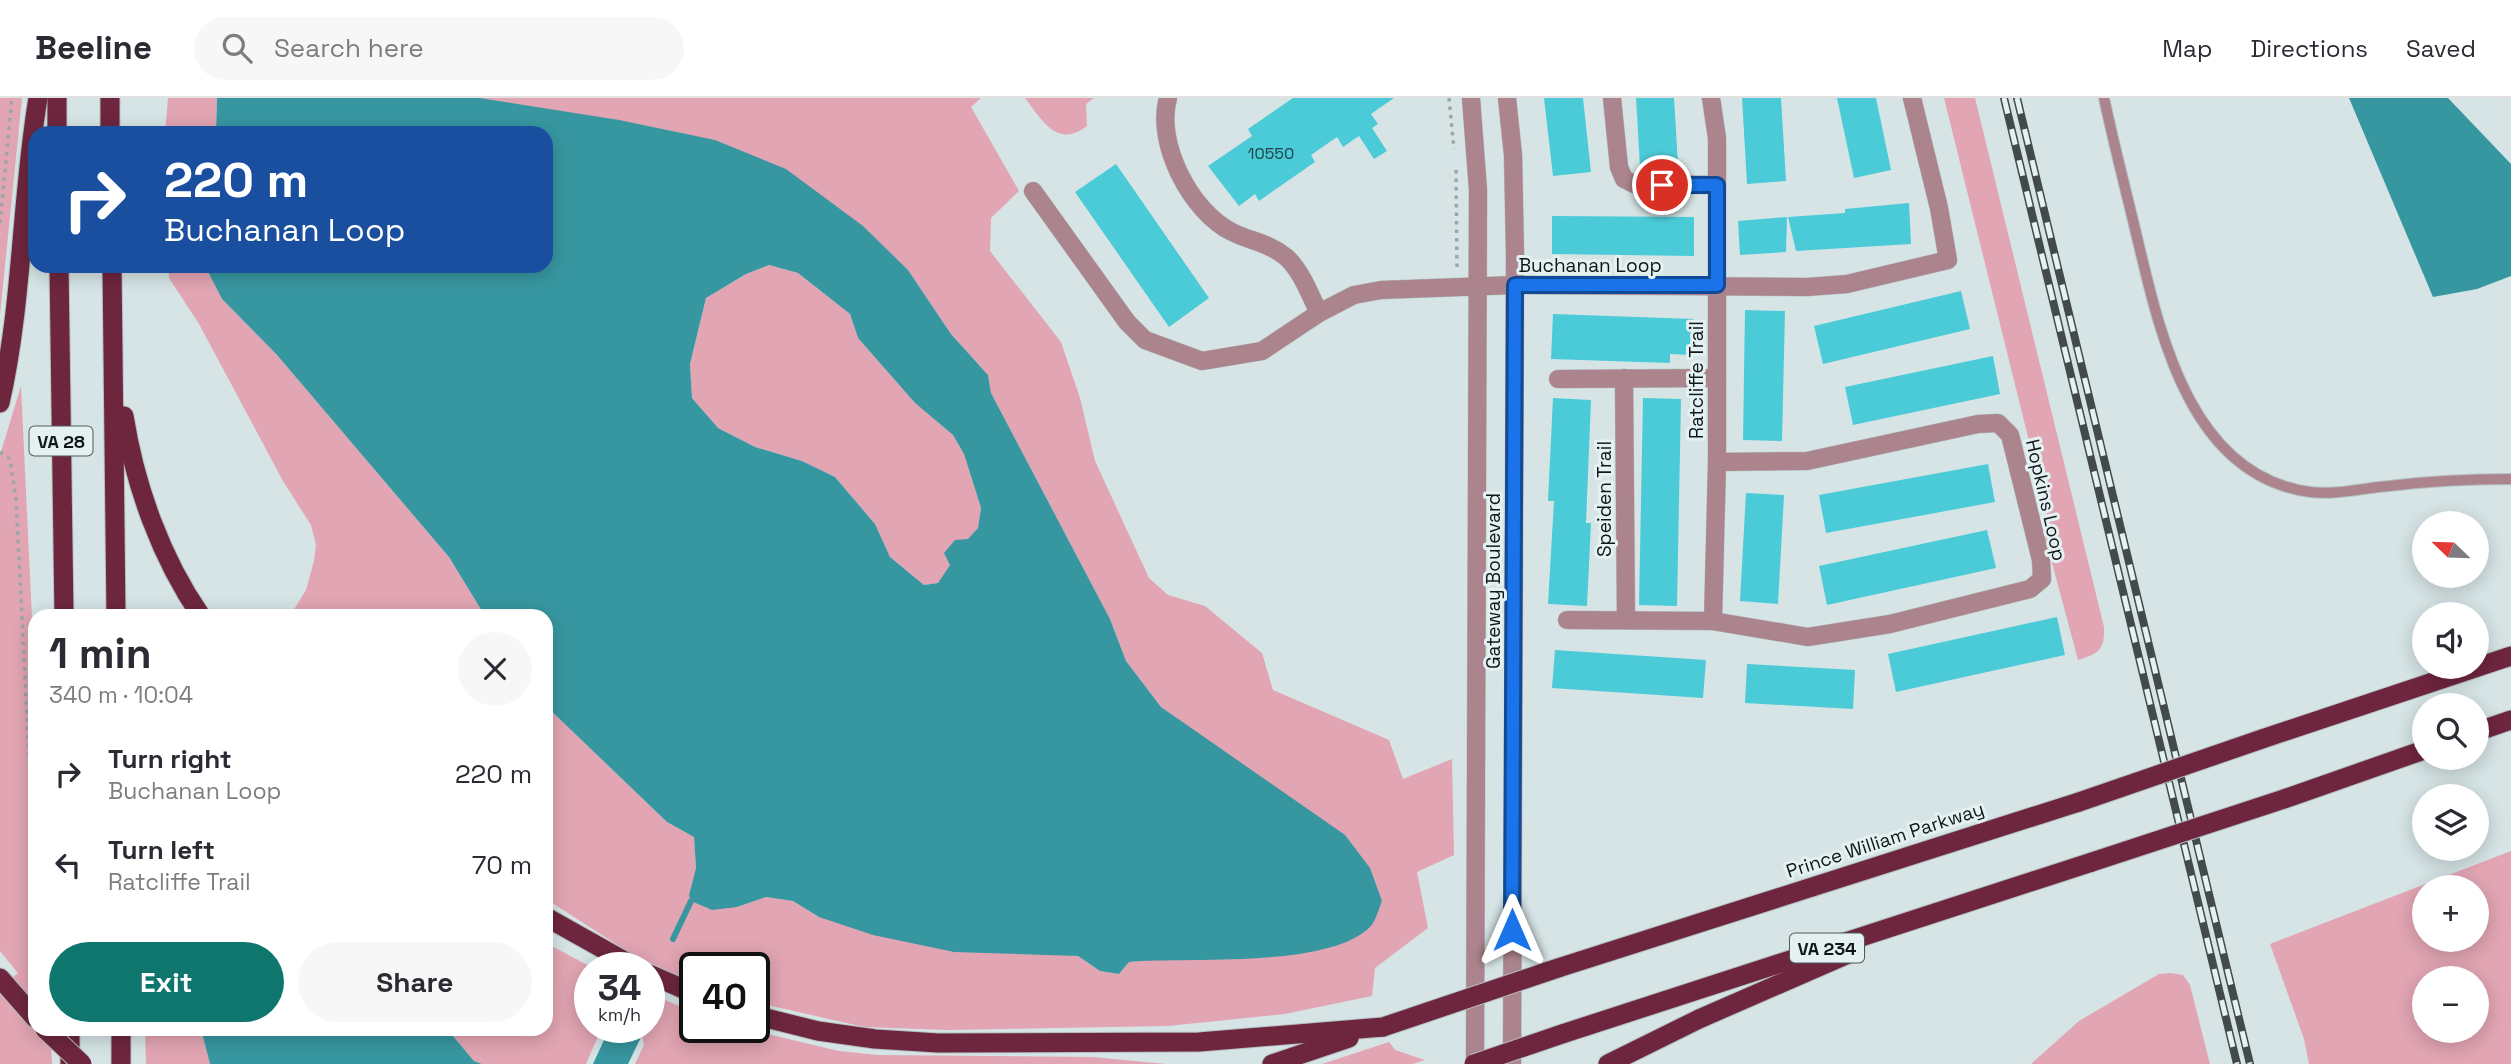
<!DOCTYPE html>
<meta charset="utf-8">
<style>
:root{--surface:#fff;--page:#f7f7f7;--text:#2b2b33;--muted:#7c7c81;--line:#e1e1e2;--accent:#0f766e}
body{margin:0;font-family:"Space Grotesk",sans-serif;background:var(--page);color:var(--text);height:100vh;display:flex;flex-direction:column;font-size:26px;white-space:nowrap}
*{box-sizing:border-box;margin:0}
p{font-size:23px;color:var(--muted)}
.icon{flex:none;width:38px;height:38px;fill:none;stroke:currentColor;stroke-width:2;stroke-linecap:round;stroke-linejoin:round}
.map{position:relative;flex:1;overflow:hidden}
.details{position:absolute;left:28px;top:511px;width:525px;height:427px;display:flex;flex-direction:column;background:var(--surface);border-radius:21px;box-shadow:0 4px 18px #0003}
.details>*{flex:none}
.guide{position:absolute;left:28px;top:28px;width:525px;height:147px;border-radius:21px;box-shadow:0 4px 18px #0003;background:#1a4fa0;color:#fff;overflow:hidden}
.needle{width:46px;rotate:293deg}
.tools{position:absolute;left:2412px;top:413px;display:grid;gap:14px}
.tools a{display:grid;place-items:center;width:77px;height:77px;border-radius:50%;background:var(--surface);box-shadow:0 4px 18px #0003;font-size:35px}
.speed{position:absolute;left:574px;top:854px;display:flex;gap:14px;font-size:35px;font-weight:700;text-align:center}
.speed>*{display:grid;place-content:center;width:91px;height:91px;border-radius:50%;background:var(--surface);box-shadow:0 4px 18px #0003;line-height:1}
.speed small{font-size:18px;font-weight:400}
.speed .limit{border:4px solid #111;border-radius:10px;background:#fff;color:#111}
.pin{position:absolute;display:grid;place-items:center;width:60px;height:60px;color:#fff;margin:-30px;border:4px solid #fff;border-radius:50%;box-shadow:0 2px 7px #0007}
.me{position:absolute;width:77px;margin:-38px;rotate:0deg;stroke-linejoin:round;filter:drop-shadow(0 0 5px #0008)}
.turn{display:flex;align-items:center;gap:24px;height:147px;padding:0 21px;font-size:32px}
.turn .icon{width:91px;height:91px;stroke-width:2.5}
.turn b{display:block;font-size:49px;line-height:60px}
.round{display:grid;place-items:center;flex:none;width:74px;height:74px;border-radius:37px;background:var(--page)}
.summary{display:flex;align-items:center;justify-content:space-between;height:119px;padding:0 21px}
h1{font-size:42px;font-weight:600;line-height:52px}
.cta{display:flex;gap:14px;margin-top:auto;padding:14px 21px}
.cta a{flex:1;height:80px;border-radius:42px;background:var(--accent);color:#fff;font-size:28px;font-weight:600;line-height:80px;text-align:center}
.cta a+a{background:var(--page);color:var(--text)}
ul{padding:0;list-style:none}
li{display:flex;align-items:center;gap:21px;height:91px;padding:0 21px}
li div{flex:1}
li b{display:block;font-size:26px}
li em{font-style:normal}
header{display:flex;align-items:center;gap:42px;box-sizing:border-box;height:98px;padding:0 35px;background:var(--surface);border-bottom:2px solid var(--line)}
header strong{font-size:33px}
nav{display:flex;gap:38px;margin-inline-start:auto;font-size:24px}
.search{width:490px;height:63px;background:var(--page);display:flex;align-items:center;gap:18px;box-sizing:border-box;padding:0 24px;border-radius:38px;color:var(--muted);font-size:26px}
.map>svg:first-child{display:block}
.green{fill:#e2a5b3;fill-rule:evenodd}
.water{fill:#3797a1;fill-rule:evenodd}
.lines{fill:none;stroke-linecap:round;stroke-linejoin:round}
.stream{stroke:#3797a1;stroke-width:6}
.building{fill:#4bcbd8}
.service-casing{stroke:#b3bfc0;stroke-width:12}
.minor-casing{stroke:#b3bfc0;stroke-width:19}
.tertiary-casing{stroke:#b3bfc0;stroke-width:19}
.trunk-casing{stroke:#b3bfc0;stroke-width:21}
.path{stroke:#9ba6a7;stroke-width:3.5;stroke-dasharray:3.5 5;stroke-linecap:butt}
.service{stroke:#ac848d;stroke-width:10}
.minor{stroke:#ac848d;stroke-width:18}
.tertiary{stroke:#ac848d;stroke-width:18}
.trunk{stroke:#6e263e;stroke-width:19}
.rail-casing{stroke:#424a4b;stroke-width:8}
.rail{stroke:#e3f1f3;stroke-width:5;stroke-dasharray:16;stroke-linecap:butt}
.trunk-bridge-casing{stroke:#b3bfc0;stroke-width:21;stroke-linecap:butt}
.trunk-bridge{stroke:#6e263e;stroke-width:19}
.route-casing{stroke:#114b97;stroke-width:18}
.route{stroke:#1a73e8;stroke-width:12}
.labels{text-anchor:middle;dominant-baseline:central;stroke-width:6;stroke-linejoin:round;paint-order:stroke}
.number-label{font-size:16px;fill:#204347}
.shield{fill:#e3f1f3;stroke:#505859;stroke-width:2}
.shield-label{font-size:18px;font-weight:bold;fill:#111617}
.street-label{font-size:19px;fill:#111617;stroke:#e3f1f3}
</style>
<header>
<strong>Beeline</strong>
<div class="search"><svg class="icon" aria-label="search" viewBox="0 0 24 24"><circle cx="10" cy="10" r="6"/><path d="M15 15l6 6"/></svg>Search here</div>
<nav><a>Map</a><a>Directions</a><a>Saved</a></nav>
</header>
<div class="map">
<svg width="2511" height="966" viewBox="0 0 2511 966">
<rect width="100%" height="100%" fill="#d6e4e5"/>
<!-- green -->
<g class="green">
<polygon points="0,0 22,0 0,217"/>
<polygon points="168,0 217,0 216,35 165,35"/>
<polygon points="480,0 981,0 971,9 1019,93 991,120 990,153 1061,244 1080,300 1095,363 1149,480 1168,497 1205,508 1262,555 1273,592 1389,642 1403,681 1452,661 1454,757 1417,774 1428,830 1375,870 1372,898 1285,916 1168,928 947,932 864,929 754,904 754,870 695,870 694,886 630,855 546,801 546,608 667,724 694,739 696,770 689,797 737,809 766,799 793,803 819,819 1078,858 1100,873 1119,876 1129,864 1164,861 1225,655 1161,609 1126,563 1110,521 991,295 988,277 951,236 908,172 526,9"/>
<path d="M 1025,0 L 1094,0 L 1086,6 L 1087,28 C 1057,51 1042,22 1025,0 Z"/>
<path d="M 1944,0 L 1975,0 L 2104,529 C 2105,551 2099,556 2078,562 L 2044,435 L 2051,432 Z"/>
<polygon points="769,167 798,175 850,216 858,240 915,305 953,337 964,356 981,410 978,430 938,485 924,487 890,459 875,426 835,379 802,363 755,349 718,330 692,300 690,266 706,200 746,176"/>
<polygon points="168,168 205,168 222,201 277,257 449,459 485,518 290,518 306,492 314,463 316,447 311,427 283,383 199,226 169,180"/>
<polygon points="21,288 35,584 35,931 50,931 52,966 0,966 0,890 18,875 0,853 0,357"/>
<path d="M 2511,753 L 2511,966 L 2309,966 L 2304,941 L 2270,846 ZM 2424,789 L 2476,789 L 2476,842 L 2424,842 ZM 2424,880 L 2476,880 L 2476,933 L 2424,933 Z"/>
<polygon points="546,845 593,870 590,870 590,929 602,929 586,966 482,966 474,963 447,931 546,931"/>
<polygon points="2171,875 2183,877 2190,887 2210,966 2031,966 2079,923 2159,876"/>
<polygon points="649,895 695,915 695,929 738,929 839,953 878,957 1092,959 1166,966 635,966 644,947 642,938 645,931 641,929 649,929"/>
<polygon points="145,931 201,931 210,966 146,966"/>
<polygon points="1389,944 1395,952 1425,962 1412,966 1322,966"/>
</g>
<!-- water -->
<g class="water">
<path d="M 217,0 L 480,0 L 619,22 L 715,42 L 786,71 L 863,128 L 908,172 L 951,236 L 988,277 L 991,295 L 1110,521 L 1126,563 L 1161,609 L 1345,737 L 1370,770 L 1382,803 C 1379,810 1376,822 1371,828 C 1330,871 1188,859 1129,864 L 1119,876 L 1100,873 L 1078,858 L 954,854 L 873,837 L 819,819 L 793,803 L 766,799 L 737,809 L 712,812 L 691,803 L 689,797 L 696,770 L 694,739 L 667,724 L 546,608 L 546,518 L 485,518 L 449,459 L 277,257 L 222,201 L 205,168 L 546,168 L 546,35 L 216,35 ZM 769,167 L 798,175 L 850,216 L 858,240 L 915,305 L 953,337 L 964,356 L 981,410 L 978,430 L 968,441 L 955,442 L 944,455 L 950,467 L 938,485 L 924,487 L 890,459 L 875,426 L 835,379 L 802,363 L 755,349 L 718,330 L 692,300 L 690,266 L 706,200 L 746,176 Z"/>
<polygon points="2349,0 2448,0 2511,66 2511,178 2477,191 2433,199"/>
<polygon points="610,929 645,931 628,966 593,966"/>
<polygon points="201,931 447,931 474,963 482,966 210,966"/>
</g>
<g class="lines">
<!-- stream -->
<polyline class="stream" points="673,841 691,803"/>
</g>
<!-- building -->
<g class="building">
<polygon points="1293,0 1394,0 1371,16 1378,26 1372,30 1387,53 1374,61 1359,38 1343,49 1337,39 1311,57 1315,64 1259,103 1255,96 1239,108 1208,68 1252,38 1248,31"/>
<polygon points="1544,0 1583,0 1591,74 1553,78"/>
<polygon points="1636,0 1674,0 1678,66 1640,68"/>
<polygon points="1742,0 1781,0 1786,83 1747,86"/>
<polygon points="1837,0 1876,0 1891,72 1854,80"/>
<polygon points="1116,66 1209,200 1169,229 1075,94"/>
<polygon points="1909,105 1911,146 1796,153 1788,119 1845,115 1845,111"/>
<polygon points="1552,118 1694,119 1694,158 1552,156"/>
<polygon points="1787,119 1786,154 1740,157 1738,123"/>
<polygon points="1961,193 1970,231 1823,266 1814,228"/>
<polygon points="1745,212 1785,213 1782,343 1743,342"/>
<polygon points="1553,216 1694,221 1693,257 1670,256 1670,265 1551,261"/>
<polygon points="1993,258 2000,296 1853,327 1845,289"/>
<polygon points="1553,300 1591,302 1586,425 1591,425 1587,508 1548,506 1554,403 1548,403"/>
<polygon points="1643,300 1681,301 1677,508 1639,507"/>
<polygon points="1988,366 1995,404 1826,435 1819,397"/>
<polygon points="1746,395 1784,397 1778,506 1740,503"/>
<polygon points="1987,432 1996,470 1827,507 1819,468"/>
<polygon points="2057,519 2065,557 1896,594 1888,556"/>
<polygon points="1555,552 1706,562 1703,600 1552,590"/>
<polygon points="1747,566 1855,572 1853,611 1745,605"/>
</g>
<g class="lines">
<!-- service casing -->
<g class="service-casing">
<path id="service" d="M 2104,0 C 2114,47 2126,93 2137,139 C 2160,236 2190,378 2310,394 C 2337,397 2363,390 2389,388 C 2430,383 2470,381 2511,381"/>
</g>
<!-- minor casing -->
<g class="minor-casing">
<g id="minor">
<path d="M 1168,0 C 1155,45 1191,114 1232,134 C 1250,143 1269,145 1286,159 C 1301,172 1310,197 1319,215"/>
<polyline points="1612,0 1619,69 1624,81 1634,86 1717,87"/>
<polyline points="1711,0 1717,40 1717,364 1713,523"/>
<polyline points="1033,93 1127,224 1145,242 1202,263 1262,253 1319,215 1354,197 1381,192 1515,187 1807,189 1847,186 1948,162 1939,110 1912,0"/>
<polyline points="1624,280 1626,522"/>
<polyline points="1558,281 1717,280"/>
<polyline points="1567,522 1713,523 1808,539 1890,526 2030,491 2042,481 2041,462 2010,337 1998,325 1978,326 1807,363 1717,364"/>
</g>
</g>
<!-- tertiary casing -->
<g class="tertiary-casing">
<g id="tertiary">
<polyline points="1471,0 1478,92 1475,966"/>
<polyline points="1507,0 1513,57 1515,157 1512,966"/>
</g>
</g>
<!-- trunk casing -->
<g class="trunk-casing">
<g id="trunk">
<polyline points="57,0 57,35"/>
<polyline points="110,0 110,35"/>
<polyline points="59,168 64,518"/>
<polyline points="112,168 116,518"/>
<path d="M 0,305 C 23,204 21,101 38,0"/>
<path d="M 124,318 C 135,388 161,460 201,518"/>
<polyline points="2476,634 2511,622"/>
<polyline points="2262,641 2511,558"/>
<polyline points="2284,701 2424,652"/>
<polyline points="546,819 637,870"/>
<polyline points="1558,870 2079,704"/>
<polyline points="649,876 695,896"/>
<polyline points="0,880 35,920"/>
<polyline points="754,917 818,933 875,941 938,945 1199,944 1383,929"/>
<polyline points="70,931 70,965"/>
<polyline points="121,931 121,966"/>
<polyline points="1562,936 2092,764"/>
<polyline points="1272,966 1349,940"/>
<polyline points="1608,966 1699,921 1855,853"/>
</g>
</g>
<!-- path -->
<g class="path">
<polyline points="1449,0 1454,51"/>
<polyline points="1456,72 1457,173"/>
<polyline points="0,125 12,0"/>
<polyline points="0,354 10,361 16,401 35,780"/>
</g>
<!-- service -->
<use href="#service" class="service"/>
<!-- minor -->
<use href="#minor" class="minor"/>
<!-- tertiary -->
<use href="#tertiary" class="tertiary"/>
<!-- trunk -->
<use href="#trunk" class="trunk"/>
<!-- rail casing -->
<g class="rail-casing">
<g id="rail">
<polyline points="2004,0 2237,966"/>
<polyline points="2017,0 2250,966"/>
</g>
</g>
<!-- rail -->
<use href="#rail" class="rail"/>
<!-- trunk-bridge casing -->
<g class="trunk-bridge-casing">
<g id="trunk-bridge">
<polyline points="2079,704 2262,641"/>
<polyline points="2092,764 2284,701"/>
<polyline points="1383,929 1558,870"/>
<polyline points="45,931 82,966"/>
<polyline points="1474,966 1562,936"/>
</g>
</g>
<!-- trunk-bridge -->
<use href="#trunk-bridge" class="trunk-bridge"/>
</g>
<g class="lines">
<!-- route casing -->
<g class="route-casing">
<polyline id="route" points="1512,832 1515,187 1717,187 1717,87 1662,87"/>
</g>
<!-- route -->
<use href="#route" class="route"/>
</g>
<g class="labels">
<!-- number labels -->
<g class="number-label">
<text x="1271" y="55">10550</text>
</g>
<!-- shield labels -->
<g class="shield">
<rect x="29.5" y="328.5" width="63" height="29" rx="5"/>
<rect x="1790" y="835.5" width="74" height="29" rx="5"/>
</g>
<g class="shield-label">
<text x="61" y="343">VA 28</text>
<text x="1827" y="850">VA 234</text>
</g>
<!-- street labels -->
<g class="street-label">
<text x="1590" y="167">Buchanan Loop</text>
<text transform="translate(1696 282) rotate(-90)">Ratcliffe Trail</text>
<text transform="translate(1604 401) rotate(-90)">Speiden Trail</text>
<text transform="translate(2046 402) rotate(77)">Hopkins Loop</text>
<text transform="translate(1493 483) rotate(-90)">Gateway Boulevard</text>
<text transform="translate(1885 742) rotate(-18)">Prince William Parkway</text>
</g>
</g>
</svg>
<div class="tools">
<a><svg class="needle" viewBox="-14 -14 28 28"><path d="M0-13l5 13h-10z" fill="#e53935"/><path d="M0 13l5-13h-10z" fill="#7c7c81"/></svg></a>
<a><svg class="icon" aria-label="sound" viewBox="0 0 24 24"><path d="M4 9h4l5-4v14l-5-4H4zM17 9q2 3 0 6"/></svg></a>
<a><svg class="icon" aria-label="search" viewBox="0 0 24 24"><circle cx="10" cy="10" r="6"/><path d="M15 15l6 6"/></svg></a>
<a><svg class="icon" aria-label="layers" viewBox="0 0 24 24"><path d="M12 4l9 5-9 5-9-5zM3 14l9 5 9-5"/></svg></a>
<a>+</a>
<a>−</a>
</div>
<div class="speed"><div>34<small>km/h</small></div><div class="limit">40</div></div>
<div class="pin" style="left:1662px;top:87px;background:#d93025"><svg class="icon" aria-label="arrive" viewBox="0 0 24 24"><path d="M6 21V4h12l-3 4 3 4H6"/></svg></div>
<svg class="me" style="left:1512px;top:832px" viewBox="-20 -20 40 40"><path d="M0-17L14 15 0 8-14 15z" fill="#1a73e8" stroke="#fff" stroke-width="4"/></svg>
<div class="guide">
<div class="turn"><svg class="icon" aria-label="right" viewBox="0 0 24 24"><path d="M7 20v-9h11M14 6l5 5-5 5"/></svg><div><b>220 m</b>Buchanan Loop</div></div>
</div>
<section class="details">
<div class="summary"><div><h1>1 min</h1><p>340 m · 10:04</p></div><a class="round"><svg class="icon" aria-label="close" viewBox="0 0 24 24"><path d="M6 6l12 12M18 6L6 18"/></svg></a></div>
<ul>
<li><svg class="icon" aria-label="right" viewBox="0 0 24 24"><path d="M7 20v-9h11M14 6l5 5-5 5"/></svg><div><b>Turn right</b><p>Buchanan Loop</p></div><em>220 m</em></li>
<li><svg class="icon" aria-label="left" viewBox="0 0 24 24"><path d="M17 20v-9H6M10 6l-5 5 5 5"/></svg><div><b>Turn left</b><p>Ratcliffe Trail</p></div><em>70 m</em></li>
</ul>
<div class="cta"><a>Exit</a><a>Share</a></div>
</section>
</div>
